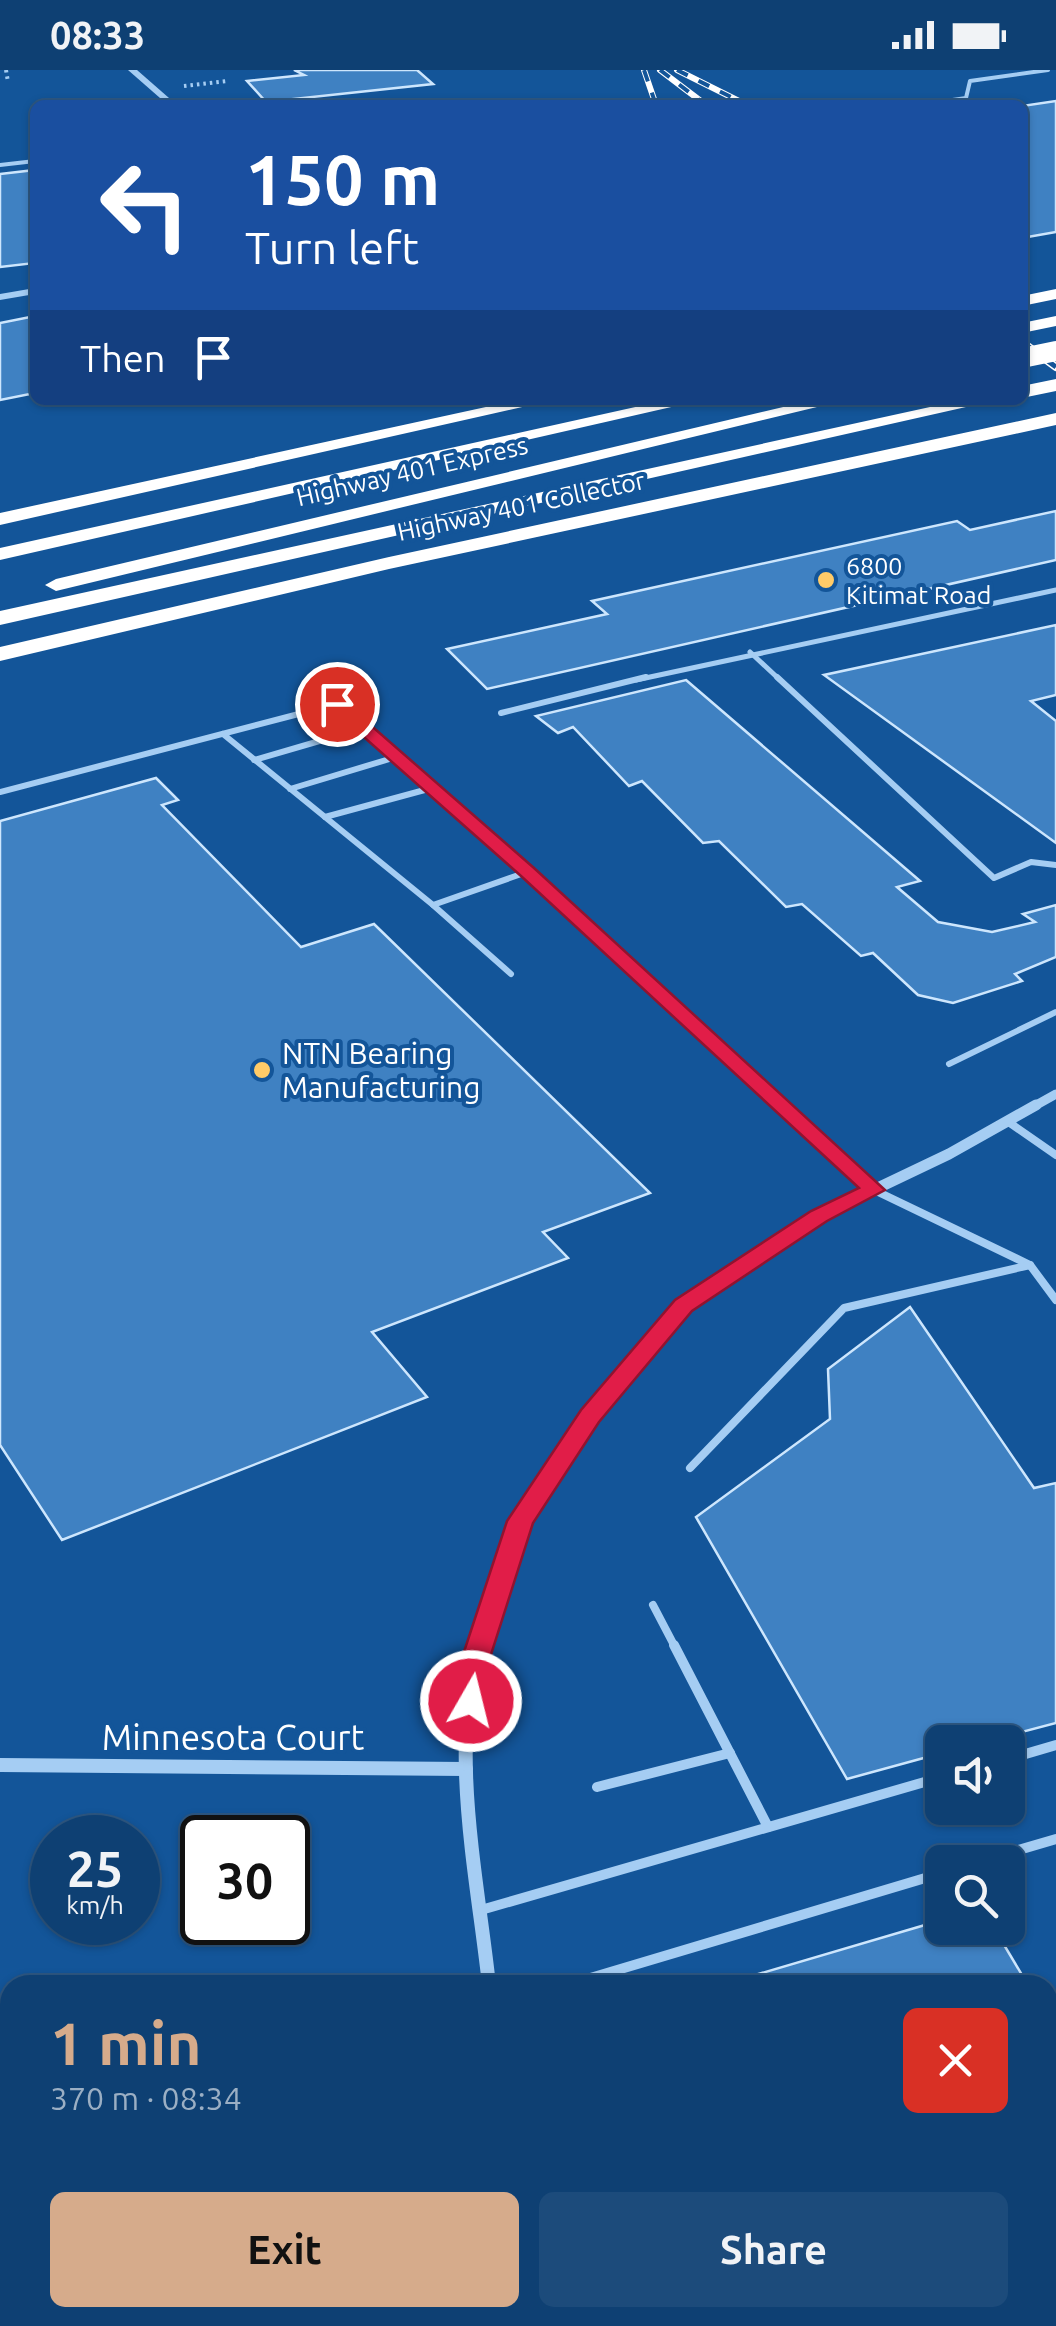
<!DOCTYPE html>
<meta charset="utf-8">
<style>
:root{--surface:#0e4073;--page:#1c4b7b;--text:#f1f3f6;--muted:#9bafc4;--line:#2e5985;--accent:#d6ab8b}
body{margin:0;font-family:Ubuntu,sans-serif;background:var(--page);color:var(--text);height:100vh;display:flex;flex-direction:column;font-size:38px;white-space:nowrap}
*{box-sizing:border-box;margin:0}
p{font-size:32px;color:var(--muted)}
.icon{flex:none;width:55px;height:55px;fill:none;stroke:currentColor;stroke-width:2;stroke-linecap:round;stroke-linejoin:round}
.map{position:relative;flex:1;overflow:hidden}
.details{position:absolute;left:0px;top:1905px;width:1058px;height:352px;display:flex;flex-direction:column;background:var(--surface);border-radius:30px 30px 0 0;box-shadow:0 2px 8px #0004,0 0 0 2px var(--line)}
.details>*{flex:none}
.top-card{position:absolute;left:30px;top:30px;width:998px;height:305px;border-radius:15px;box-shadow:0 2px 8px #0004,0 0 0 2px var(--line);background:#1a4fa0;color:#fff;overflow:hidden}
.buttons{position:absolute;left:925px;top:1655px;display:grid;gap:20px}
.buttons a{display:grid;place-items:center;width:100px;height:100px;border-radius:15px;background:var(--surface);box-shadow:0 2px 8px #0004,0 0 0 2px var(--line);font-size:50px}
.speed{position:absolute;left:30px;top:1745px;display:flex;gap:20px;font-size:50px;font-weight:700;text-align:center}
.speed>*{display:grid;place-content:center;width:130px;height:130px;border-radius:50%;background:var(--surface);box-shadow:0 2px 8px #0004,0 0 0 2px var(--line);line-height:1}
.speed small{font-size:25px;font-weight:400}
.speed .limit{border:5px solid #111;border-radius:15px;background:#fff;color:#111}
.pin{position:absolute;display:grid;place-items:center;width:85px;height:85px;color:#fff;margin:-42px;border:5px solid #fff;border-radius:50%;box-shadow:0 2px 10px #0007}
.me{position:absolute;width:110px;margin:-55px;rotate:8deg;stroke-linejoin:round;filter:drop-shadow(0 0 8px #0008)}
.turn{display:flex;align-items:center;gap:35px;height:210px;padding:0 50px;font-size:45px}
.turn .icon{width:130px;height:130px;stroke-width:2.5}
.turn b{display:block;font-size:70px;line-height:85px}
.then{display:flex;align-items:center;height:95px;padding:0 50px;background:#0003;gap:20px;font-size:38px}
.round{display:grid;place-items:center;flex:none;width:105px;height:105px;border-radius:15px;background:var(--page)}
.headline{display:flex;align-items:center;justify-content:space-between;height:170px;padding:0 50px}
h1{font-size:60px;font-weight:600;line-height:75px;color:var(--accent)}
.action{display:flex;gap:20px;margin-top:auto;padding:20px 50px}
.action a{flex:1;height:115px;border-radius:15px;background:var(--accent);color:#111;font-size:40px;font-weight:600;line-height:115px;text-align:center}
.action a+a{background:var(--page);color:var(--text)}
.status{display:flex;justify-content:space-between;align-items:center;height:70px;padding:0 50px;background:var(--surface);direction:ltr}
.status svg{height:28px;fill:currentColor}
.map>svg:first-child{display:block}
.building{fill:#3f81c2;stroke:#cde6fd;stroke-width:2.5}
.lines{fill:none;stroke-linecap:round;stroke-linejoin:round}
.path{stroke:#a5cdf3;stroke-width:4;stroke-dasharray:2.5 4;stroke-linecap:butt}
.service-far4{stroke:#a5cdf3;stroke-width:4}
.service-far3{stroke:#a5cdf3;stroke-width:5}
.service-far2{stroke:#a5cdf3;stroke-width:6}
.service-far1{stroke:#a5cdf3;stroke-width:8}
.service{stroke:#a5cdf3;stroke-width:10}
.minor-far2{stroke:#a5cdf3;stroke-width:9}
.minor-far1{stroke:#a5cdf3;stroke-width:11}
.minor{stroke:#a5cdf3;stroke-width:14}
.tertiary{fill:#a5cdf3;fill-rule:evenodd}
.motorway{fill:#fff;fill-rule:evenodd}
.rail-far1-casing{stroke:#fff;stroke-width:6}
.rail-casing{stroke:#fff;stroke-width:8}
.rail-far1{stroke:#135599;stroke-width:4;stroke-dasharray:12;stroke-linecap:butt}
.rail{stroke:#135599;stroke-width:5;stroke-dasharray:15;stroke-linecap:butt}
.motorway-bridge{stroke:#fff;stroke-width:20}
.route{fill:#e11d48;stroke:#92132f;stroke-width:2.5}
.poi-dot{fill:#ffcb68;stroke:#135599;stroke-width:4}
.labels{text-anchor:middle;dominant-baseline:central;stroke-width:8;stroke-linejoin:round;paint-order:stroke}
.far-street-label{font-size:25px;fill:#fff;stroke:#135599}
.far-poi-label{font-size:25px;fill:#fff;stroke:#135599;text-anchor:start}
.poi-label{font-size:30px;fill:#fff;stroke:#135599;text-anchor:start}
.near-street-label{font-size:35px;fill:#fff;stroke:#135599}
</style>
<div class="status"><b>08:33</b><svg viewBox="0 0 49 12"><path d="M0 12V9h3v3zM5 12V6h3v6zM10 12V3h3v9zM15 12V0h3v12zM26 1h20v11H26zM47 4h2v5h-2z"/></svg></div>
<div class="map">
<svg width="1056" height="2256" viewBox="0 0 1056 2256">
<rect width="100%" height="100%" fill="#135599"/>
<!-- building -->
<g class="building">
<polygon points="294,0 417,0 433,14 266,32 247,11 304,5"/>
<polygon points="1056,31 1056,162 1022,168 1022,36"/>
<polygon points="35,100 35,193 0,197 0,104"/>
<polygon points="35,246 35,323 0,330 0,253"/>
<polygon points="1056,441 1056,490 487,619 447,579 607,544 592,531 957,451 970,460"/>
<polygon points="1056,555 1056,625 1031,631 1056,651 1056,773 824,605"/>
<polygon points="686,610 920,811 897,817 938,852 992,862 1035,852 1023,844 1056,835 1056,887 1015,904 1022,911 953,933 918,925 873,883 861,886 802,834 786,837 719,771 703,773 642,711 629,716 573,657 558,663 536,646"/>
<polygon points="156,708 178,730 162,735 301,877 374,854 650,1123 543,1162 568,1188 372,1262 427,1327 62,1470 0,1375 0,751"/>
<polygon points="910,1237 1034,1418 1056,1413 1056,1653 984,1672 942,1672 942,1683 847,1709 696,1447 830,1349 828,1299"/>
<polygon points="942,1850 942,1858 994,1858 1028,1915 721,1915"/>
<polygon points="1056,1930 1056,2256 998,2256 994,2248 1048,2248 1048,1933"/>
</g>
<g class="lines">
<!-- path -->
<g class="path">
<polyline points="6,0 8,12"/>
<polyline points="184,16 227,11"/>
</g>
<!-- service-far4 -->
<g class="service-far4">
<polyline points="919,35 966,28 970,11 1048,0"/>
<polyline points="0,95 35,91"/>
</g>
<!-- service-far3 -->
<g class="service-far3">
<polyline points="750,582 780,610"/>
<polyline points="636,610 1056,520"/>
</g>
<!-- service-far2 -->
<g class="service-far2">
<polyline points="777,607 994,808 1031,792 1056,795"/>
<polyline points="501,643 646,607"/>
<polyline points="223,664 433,835"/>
<polyline points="254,690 364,658"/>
<polyline points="290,719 396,687"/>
<polyline points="0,722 337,634 527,802 433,835 511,904"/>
<polyline points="325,747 432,718"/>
<polyline points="527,802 784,1038"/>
<polyline points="949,994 1056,942"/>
</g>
<!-- service-far1 -->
<g class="service-far1">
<polyline points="782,1035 874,1120 1030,1195 1056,1230"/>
<polyline points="1007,1051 1056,1085"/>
<polyline points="690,1398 844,1238 1030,1195"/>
<polyline points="653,1535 675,1577"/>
</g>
<!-- service -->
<g class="service">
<polyline points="674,1575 768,1757"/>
<polyline points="1008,1689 1056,1675"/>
<polyline points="597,1717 730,1683"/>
<polyline points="978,1792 1056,1769"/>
<polyline points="481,1840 942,1707"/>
<polyline points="567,1915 942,1803"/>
</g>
<!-- minor-far2 -->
<polyline class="minor-far2" points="1031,1038 1056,1024"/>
<!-- minor-far1 -->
<polyline class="minor-far1" points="479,1577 520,1451 590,1346 683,1236 819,1146 949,1084 1036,1035"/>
<!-- minor -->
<g class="minor">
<path d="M 480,1575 C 448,1676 478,1811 489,1915"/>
<polyline points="0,1695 466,1699"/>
<polyline points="638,2250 648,2256"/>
</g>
<!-- tertiary -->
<g class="tertiary">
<polygon points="128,0 137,0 177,35 168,35"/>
<polygon points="35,218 35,224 0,230 0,224"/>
</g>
<!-- motorway -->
<g class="motorway">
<polygon points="1056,219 1056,229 1022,236 1022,226"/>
<polygon points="1056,246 1056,256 1022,263 1022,253"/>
<polygon points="1056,309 1056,321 1022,328 1022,316"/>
<polygon points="518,330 553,330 0,455 0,443"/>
<polygon points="667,330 702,330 0,490 0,478"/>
<polygon points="813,330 846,330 56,521 45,515 56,509"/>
<polygon points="962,330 997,330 0,555 0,541"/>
<polygon points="1056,343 1056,355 389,499 0,591 0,577 389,487"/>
</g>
<!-- rail-far1 casing -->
<g class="rail-far1-casing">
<g id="rail-far1">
<polyline points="644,0 656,35"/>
<polyline points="660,0 706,35"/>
<polyline points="677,0 747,35"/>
</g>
</g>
<!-- rail casing -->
<g class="rail-casing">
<polyline id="rail" points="1022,272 1056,297"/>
</g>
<!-- rail-far1 -->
<use href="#rail-far1" class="rail-far1"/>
<!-- rail -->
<use href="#rail" class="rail"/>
<!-- motorway-bridge -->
<polyline class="motorway-bridge" points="1022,288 1056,281"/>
</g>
<!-- route -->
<polygon class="route" points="331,631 343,631 534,798 885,1120 827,1151 692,1241 599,1352 533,1453 487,1597 481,1638 461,1638 457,1631 459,1597 507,1451 581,1340 675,1230 811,1141 859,1118 521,806 331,638"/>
<!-- markers -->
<g class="poi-dot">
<circle cx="826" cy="510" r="10"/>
<circle cx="262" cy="1000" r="10"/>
</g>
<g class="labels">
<!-- far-street labels -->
<g class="far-street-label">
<text transform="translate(412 401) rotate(-13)">Highway 401 Express</text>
<text transform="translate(521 436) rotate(-12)">Highway 401 Collector</text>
</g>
<!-- far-poi labels -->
<g class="far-poi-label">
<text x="846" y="496">6800<tspan x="846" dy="29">Kitimat Road</tspan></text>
</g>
<!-- poi labels -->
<g class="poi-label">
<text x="282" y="983">NTN Bearing<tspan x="282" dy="34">Manufacturing</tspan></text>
</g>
<!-- near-street labels -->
<g class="near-street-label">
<text x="233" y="1667">Minnesota Court</text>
</g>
</g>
</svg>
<div class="buttons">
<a><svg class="icon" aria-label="sound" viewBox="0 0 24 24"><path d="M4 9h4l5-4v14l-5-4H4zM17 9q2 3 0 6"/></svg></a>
<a><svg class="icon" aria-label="search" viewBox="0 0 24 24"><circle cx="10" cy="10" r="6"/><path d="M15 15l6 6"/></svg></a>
</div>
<div class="speed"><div>25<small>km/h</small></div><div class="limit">30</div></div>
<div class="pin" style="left:337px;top:634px;background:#d93025"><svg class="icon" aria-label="arrive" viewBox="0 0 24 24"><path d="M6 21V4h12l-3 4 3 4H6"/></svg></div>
<svg class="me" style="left:471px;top:1631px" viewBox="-20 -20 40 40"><circle r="17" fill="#e11d48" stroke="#fff" stroke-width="3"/><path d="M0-11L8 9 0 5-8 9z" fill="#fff"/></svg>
<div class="top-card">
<div class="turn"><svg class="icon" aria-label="left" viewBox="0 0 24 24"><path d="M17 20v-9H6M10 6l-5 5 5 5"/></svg><div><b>150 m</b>Turn left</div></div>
<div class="then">Then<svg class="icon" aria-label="arrive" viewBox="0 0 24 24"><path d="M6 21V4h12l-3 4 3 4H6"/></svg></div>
</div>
<section class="details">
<div class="headline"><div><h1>1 min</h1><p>370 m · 08:34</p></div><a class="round" style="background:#d93025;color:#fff"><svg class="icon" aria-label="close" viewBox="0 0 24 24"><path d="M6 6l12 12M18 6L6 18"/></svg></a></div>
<div class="action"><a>Exit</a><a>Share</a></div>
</section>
</div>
